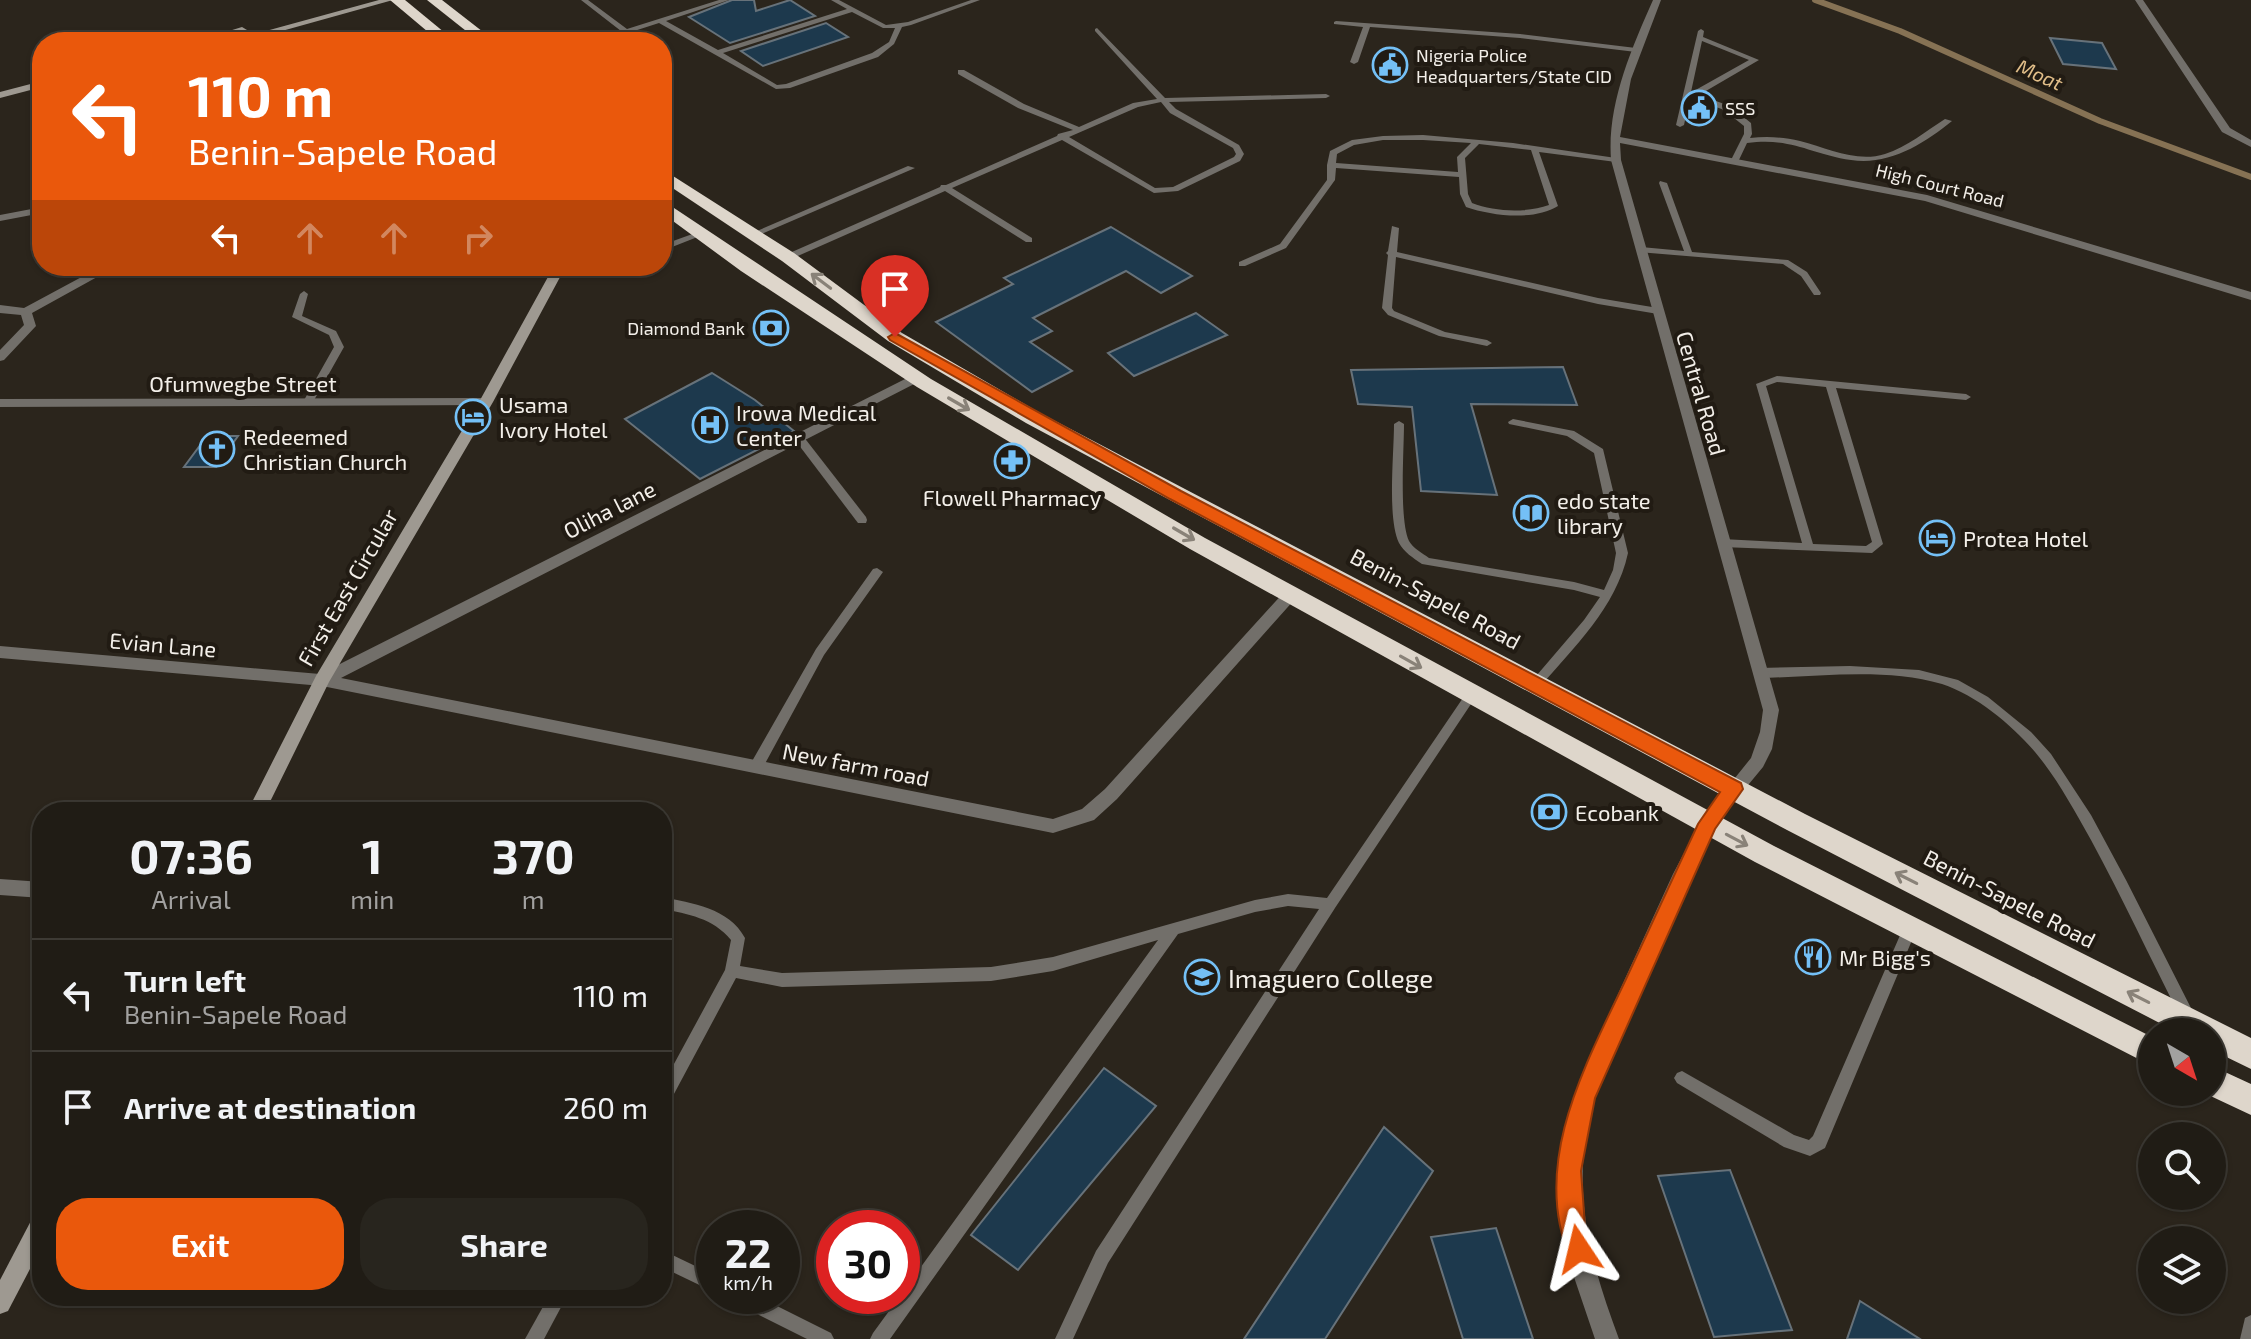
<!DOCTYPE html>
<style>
:root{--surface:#201c15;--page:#28251e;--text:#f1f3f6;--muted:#a2a1a0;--line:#3d3a34;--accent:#ea580c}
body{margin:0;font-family:"Exo 2",sans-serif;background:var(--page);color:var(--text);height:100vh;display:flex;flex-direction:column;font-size:30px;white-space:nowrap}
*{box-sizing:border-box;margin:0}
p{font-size:26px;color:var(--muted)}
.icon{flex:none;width:44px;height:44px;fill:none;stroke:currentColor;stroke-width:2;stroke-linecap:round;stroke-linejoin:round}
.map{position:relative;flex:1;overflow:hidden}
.side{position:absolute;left:32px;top:802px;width:640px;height:504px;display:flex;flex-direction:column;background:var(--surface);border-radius:32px;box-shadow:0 2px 6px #0004,0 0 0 2px var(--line)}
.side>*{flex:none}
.banner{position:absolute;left:32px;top:32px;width:640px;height:244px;border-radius:32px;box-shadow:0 2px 6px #0004,0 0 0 2px var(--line);background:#ea580c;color:#fff;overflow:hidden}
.needle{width:52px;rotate:141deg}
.fabs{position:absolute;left:2138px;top:1018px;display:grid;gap:16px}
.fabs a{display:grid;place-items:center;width:88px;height:88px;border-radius:50%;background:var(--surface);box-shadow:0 2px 6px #0004,0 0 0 2px var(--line);font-size:40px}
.speed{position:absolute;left:696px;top:1210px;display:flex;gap:16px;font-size:40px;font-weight:700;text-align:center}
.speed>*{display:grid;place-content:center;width:104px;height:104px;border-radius:50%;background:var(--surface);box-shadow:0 2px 6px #0004,0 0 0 2px var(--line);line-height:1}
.speed small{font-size:20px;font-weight:400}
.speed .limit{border:12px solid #d22;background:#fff;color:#111}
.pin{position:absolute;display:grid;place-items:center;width:68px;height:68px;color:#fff;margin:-82px -34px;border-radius:50% 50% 50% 0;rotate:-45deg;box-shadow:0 0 8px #0007}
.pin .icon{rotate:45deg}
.me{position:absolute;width:88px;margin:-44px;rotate:350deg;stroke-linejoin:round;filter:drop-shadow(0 0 6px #0008)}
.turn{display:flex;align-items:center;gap:28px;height:168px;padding:0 24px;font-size:36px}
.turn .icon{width:104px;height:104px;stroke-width:2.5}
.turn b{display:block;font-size:56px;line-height:68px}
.lanes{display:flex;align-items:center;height:76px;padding:0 24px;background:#0003;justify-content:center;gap:40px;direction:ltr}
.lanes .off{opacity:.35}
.eta{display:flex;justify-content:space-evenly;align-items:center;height:136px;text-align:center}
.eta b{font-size:48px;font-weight:700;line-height:56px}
.cta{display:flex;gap:16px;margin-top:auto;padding:16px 24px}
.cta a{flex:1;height:92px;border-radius:32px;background:var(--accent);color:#fff;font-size:32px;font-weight:700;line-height:92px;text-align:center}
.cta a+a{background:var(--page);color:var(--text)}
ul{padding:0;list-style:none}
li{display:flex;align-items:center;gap:24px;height:112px;padding:0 24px;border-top:2px solid var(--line)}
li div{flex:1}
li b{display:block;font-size:30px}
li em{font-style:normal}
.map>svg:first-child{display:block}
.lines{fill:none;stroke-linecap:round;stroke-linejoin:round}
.stream{stroke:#867254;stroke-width:6}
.building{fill:#1d394d;stroke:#67727a;stroke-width:2}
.lane{fill:#726f6a;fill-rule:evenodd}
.street{fill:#726f6a;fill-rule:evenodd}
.secondary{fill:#9e9991;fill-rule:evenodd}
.highway{fill:#ded6cb;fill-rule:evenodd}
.oneway{stroke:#898278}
.route{fill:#ea580c;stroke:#983908;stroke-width:2}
.labels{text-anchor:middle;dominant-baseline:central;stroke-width:8;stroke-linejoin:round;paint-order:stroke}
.far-poi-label{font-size:18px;fill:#f3efe9;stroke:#211b13;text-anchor:start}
.far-street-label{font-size:18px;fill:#f3efe9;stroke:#211b13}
.far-water-label{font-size:20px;font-style:italic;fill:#e1be89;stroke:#211b13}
.street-label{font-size:22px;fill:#f3efe9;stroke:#211b13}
.poi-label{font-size:22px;fill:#f3efe9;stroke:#211b13;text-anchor:start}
.near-poi-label{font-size:26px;fill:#f3efe9;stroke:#211b13;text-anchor:start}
</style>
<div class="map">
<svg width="2251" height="1339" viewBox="0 0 2251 1339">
<rect width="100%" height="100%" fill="#2b251c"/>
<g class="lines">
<!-- stream -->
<polyline class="stream" points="1815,0 1900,31 2100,121 2251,177"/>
</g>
<!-- building -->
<g class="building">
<polygon points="732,0 754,0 756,11 790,0 815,16 730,43 689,17"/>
<polygon points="826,23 848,37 763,66 741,51"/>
<polygon points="2050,38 2102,43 2116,69 2063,64"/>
<polygon points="1111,227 1192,276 1161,293 1126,271 1033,318 1052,331 1030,342 1072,371 1032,392 936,322 1013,284 1004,278"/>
<polygon points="1196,313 1227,335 1134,376 1108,353"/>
<polygon points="1563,367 1577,405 1471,404 1497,495 1421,491 1412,407 1358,404 1351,370"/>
<polygon points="712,373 755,400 794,431 700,479 625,419"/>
<polygon points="207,436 238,436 216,467 184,467"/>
<polygon points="1104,1068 1156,1106 1018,1270 971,1235"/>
<polygon points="1384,1127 1433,1171 1325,1339 1244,1339"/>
<polygon points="1730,1170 1792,1330 1714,1337 1658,1176"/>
<polygon points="1496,1228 1533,1339 1463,1339 1431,1237"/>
<polygon points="1860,1301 1920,1339 1847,1339"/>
</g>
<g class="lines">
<!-- lane -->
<g class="lane">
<path d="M 581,0 L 588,0 L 627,29 L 719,0 L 729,0 L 666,21 L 718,50 L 847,9 L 831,0 L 839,0 L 886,25 L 908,22 L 971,0 L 980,0 L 911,25 L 902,27 L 894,44 L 878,57 L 790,88 L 776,89 L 659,23 L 600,42 L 590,42 L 621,31 ZM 852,12 L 883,28 L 895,28 L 889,42 L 872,53 L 786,84 L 777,85 L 723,53 Z"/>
<polygon points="1336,21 1520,34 1636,48 1640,50 1636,52 1520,38 1370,27 1358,62 1354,64 1350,62 1363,27 1334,24 1334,22"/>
<path d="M 1097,28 L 1165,98 L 1326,94 L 1330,96 L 1326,98 L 1169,102 L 1176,109 L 1239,145 L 1244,154 L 1240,161 L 1178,191 L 1154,193 L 1062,140 L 952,188 L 1032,238 L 1032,242 L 1026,242 L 945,191 L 791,259 L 785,259 L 785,255 L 940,187 L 941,185 L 946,185 L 1057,136 L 1058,134 L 1073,130 L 1018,108 L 958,74 L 958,70 L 964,70 L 1024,104 L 1079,127 L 1133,103 L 1157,99 L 1095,31 L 1095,29 ZM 1161,102 L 1170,113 L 1233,148 L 1236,154 L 1234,157 L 1173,187 L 1155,188 L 1069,137 L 1138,107 Z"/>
<path d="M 1701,29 L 1704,31 L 1703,37 L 1759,60 L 1699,95 L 1730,106 L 1751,123 L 1752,134 L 1750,138 C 1767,136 1783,137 1800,141 C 1828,148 1856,163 1885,154 C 1907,147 1926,131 1945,119 L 1952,121 C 1924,144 1888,166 1851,160 C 1810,154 1792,137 1747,143 L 1738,162 L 1732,162 L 1731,160 L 1744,134 L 1744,126 L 1724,110 L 1690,97 L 1684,125 L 1680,127 L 1676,125 L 1698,31 ZM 1702,41 L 1749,60 L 1692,92 L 1691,92 Z"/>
<polygon points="662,105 670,108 670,112 662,110"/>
<path d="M 1423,135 L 1513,143 L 1616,158 L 1620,160 L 1616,162 L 1539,152 L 1558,206 C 1534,221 1492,216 1466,207 L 1460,194 L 1459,177 L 1336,168 L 1335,180 L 1286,248 L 1245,266 L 1239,266 L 1239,262 L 1280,244 L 1327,180 L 1327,165 L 1330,151 L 1352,140 L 1383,136 ZM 1383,140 L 1423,140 L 1471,143 L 1457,157 L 1458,172 L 1336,163 L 1337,154 L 1354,145 ZM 1479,144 L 1531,150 L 1549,205 C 1527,213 1495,212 1472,203 L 1468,194 L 1465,158 Z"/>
<polygon points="908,166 915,168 757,236 750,234"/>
<polygon points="1660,181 1667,183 1692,252 1788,260 1807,272 1821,293 1820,295 1814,295 1801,276 1783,264 1638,252 1638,248 1641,247 1684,251 1659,183"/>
<polygon points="1392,226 1399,228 1397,252 1598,298 1658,308 1663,311 1658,314 1598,304 1396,257 1392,308 1394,311 1445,332 1487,340 1492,343 1487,346 1439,336 1388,315 1382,308 1388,255 1386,253 1388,251"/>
<polygon points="698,232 705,234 662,251 662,245"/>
<polygon points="590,266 611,266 607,269 555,277 551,274 555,271"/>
<polygon points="304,291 308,294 302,316 336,331 344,347 313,402 308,405 303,402 334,347 329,335 292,317 300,294"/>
<path d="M 1777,376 L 1966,394 L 1971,397 L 1966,400 L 1836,388 L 1883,544 L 1872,553 L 1722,547 L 1717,543 L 1722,539 L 1802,543 L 1756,384 ZM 1777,382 L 1826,387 L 1872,542 L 1866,546 L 1813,544 L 1766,386 Z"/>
<path d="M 1513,419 L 1574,431 L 1603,449 L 1628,553 C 1616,608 1574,647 1539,688 L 1531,688 L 1529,685 L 1531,682 L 1584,620 L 1600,597 L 1574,590 L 1422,564 C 1413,558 1404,552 1399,543 C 1387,518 1394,454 1394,424 L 1399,421 L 1404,424 C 1404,450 1399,520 1409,541 C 1413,548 1422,553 1429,558 L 1574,582 L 1604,590 L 1613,570 L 1616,553 L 1594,453 L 1567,436 L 1509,424 L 1508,422 Z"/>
<polygon points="799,435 803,436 866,517 867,520 866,523 858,523 795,440 795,436"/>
<polygon points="877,568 883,572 824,655 761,771 756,772 751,771 750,767 751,763 816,649 873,569"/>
<path d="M 1850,666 L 1919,670 L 1958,680 L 1988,697 L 2031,732 L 2051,754 L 2091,815 L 2126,880 L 2192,1010 L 2194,1015 L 2192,1020 L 2187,1022 L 2182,1020 C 2151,960 2123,899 2091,840 C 2074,810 2057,778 2035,752 C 2012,725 1976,695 1942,684 C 1884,667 1818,677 1759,678 L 1755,676 L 1753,673 L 1755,670 L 1759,668 Z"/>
<path d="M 1471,690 L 1475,692 L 1477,695 L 1335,908 L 1108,1263 L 1073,1339 L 1055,1339 L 1096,1251 L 1319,909 L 1288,906 L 1255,912 L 1178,934 L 890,1339 L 870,1339 L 873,1333 L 900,1296 L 902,1296 L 902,1293 L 1158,940 L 1053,971 L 991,981 L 782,987 L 736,978 L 667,1107 L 662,1110 L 662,1086 L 725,970 L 731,940 C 713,918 688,914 662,909 L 662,897 C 692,903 729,908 745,938 L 740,966 L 782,973 L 991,967 L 1053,957 L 1255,900 L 1288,894 L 1327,898 L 1467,692 Z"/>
<polygon points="1908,927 1913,929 1915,933 1825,1148 1810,1156 1784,1147 1677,1083 1674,1078 1677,1073 1682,1071 1794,1135 1809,1140 1813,1136 1901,933 1903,929"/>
<polygon points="662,1250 714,1275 714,1292 662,1267"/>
<polygon points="549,1296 567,1296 544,1339 525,1339"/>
<polygon points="730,1296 757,1296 831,1333 834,1339 807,1339 733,1302"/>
<polygon points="2251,1315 2251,1339 2240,1339 2245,1318"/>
</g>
<!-- street -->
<g class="street">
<path d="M 1653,0 L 1661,0 L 1631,79 L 1620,137 L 1927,195 L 2251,292 L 2251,300 L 1925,201 L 1620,143 L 1621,160 L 1779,710 L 1772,749 L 1763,767 L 1725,813 L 1705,846 L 1594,1096 C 1570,1186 1587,1253 1619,1339 L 1595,1339 L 1575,1280 L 1562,1219 L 1561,1158 L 1565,1127 L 1587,1062 L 1673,874 L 1702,819 L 1751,758 L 1760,732 L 1763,710 L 1611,160 C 1607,105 1630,52 1653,0 Z"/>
<polygon points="2135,0 2143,0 2230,128 2251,140 2251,147 2222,132"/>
<polygon points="42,207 42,213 0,221 0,215"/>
<polygon points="102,266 117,266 32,313 36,326 4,360 0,361 0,350 24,325 21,315 0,313 0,305 24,308"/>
<polygon points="915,374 920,375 920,381 341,678 1053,819 1082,809 1105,789 1285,591 1295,591 1298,595 1295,599 1117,799 1094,820 1053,833 322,686 0,658 0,646 320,674"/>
<polygon points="486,398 491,399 491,405 0,407 0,399"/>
<polygon points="0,879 42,882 42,898 0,895"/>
</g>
<!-- secondary -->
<g class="secondary">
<polygon points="379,0 393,0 242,42 226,42"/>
<polygon points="242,27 247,30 245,32 209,42 193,42"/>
<polygon points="42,81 42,87 0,98 0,92"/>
<polygon points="554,266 566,266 493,402 329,682 265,812 247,812 316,676 479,402"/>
<polygon points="42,1212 42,1246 8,1311 0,1314 0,1280 34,1215"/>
</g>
<!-- highway -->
<g class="highway">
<polygon points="390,0 405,0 456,42 440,42"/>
<polygon points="427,0 442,0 496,42 480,42"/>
<polygon points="662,169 794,253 902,333 1040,413 1805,814 2251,1038 2251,1069 2212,1050 2212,1032 2177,1032 1787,830 1026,423 888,341 782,261 662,181"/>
<polygon points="662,200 931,379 1205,538 1774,846 2152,1037 2152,1066 1755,862 1190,549 917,387 741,271 662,213"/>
<polygon points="2212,1066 2251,1084 2251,1115 2202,1092 2212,1092"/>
</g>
</g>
<!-- one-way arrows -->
<defs><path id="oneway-shaft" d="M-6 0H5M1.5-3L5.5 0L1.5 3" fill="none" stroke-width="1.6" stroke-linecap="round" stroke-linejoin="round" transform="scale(2)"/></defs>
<g class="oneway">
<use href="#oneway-shaft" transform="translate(821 281) rotate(-143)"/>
<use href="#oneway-shaft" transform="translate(959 404) rotate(30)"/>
<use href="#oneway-shaft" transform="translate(1184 534) rotate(30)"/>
<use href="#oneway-shaft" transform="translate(1411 662) rotate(29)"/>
<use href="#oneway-shaft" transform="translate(1737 840) rotate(28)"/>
<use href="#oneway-shaft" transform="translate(1906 878) rotate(-153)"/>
<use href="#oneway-shaft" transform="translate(2138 997) rotate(-153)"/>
</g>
<!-- route -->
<path class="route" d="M 895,333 L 1181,491 L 1741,783 L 1743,789 L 1715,829 L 1595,1098 L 1581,1171 L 1585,1226 L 1591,1249 L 1588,1258 L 1579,1262 L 1570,1258 C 1530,1163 1586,1064 1626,979 C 1650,928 1674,876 1698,824 L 1720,792 L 1170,499 L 890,340 L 888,337 Z"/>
<!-- icons -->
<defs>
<g id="civic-ring" transform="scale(1.8)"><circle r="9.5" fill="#211b13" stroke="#74c0f6" stroke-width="1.5"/><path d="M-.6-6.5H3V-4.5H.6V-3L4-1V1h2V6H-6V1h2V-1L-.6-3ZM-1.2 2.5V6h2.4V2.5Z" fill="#74c0f6"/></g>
<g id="bank-ring" transform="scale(1.8)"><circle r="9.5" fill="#211b13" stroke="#74c0f6" stroke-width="1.5"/><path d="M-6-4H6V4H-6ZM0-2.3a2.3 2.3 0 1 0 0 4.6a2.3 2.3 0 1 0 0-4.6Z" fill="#74c0f6"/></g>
<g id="hotel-ring" transform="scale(1.8)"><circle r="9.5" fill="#211b13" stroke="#74c0f6" stroke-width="1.5"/><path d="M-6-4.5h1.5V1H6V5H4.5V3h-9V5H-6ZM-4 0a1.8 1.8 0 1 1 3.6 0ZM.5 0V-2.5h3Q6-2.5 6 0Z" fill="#74c0f6"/></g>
<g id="hospital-ring" transform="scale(1.8)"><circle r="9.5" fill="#211b13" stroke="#74c0f6" stroke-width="1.5"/><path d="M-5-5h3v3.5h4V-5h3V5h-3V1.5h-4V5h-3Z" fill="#74c0f6"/></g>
<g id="church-ring" transform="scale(1.8)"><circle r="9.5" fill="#211b13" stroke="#74c0f6" stroke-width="1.5"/><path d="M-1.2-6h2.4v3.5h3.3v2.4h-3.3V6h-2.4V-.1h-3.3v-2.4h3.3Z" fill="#74c0f6"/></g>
<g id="pharmacy-ring" transform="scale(1.8)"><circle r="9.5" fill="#211b13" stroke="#74c0f6" stroke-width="1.5"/><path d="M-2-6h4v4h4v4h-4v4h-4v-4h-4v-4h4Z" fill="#74c0f6"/></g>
<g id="library-ring" transform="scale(1.8)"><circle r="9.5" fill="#211b13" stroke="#74c0f6" stroke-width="1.5"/><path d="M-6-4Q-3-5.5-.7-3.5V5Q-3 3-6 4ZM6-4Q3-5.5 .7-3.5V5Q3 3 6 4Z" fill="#74c0f6"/></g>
<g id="restaurant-ring" transform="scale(1.8)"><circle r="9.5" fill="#211b13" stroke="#74c0f6" stroke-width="1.5"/><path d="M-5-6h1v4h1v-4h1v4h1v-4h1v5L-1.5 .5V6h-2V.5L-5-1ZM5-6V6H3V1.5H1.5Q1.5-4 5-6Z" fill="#74c0f6"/></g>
<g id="university-ring" transform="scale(1.8)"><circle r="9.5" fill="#211b13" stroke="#74c0f6" stroke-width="1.5"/><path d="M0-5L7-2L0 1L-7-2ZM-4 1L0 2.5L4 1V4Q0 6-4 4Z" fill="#74c0f6"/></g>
</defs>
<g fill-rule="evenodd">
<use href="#civic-ring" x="1390" y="65"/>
<use href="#civic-ring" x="1699" y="108"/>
<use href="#bank-ring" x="771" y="328"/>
<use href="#hotel-ring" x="473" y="417"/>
<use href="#hospital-ring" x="710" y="425"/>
<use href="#church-ring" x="217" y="449"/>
<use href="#pharmacy-ring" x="1012" y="461"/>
<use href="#library-ring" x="1531" y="513"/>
<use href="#hotel-ring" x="1937" y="538"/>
<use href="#bank-ring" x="1549" y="812"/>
<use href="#restaurant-ring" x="1813" y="957"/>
<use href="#university-ring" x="1202" y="977"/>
</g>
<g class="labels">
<!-- far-poi labels -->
<g class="far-poi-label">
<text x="1416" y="55">Nigeria Police<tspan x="1416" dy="21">Headquarters/State CID</tspan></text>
<text x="1725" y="108">SSS</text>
<text x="745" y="328" text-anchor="end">Diamond Bank</text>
</g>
<!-- far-street labels -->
<g class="far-street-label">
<text transform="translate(1940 185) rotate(14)">High Court Road</text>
</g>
<!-- far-water labels -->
<g class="far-water-label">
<text transform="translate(2040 74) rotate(24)">Moat</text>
</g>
<!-- street labels -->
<g class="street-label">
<text x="243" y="383">Ofumwegbe Street</text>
<text transform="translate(1702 393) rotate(74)">Central Road</text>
<text transform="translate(609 509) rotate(-27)">Oliha lane</text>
<text transform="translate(347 587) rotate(-60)">First East Circular</text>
<text transform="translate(1436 598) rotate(28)">Benin-Sapele Road</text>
<text transform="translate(163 644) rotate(5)">Evian Lane</text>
<text transform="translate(856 764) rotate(11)">New farm road</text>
<text transform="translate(2010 898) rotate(27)">Benin-Sapele Road</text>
</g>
<!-- poi labels -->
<g class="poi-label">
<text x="499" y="404">Usama<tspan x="499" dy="25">Ivory Hotel</tspan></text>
<text x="736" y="412">Irowa Medical<tspan x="736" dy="25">Center</tspan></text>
<text x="243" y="436">Redeemed<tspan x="243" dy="25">Christian Church</tspan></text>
<text x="1012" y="497" text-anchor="middle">Flowell Pharmacy</text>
<text x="1557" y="500">edo state<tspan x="1557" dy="25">library</tspan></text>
<text x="1963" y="538">Protea Hotel</text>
<text x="1575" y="812">Ecobank</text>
<text x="1839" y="957">Mr Bigg's</text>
</g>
<!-- near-poi labels -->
<g class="near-poi-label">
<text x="1228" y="977">Imaguero College</text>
</g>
</g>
</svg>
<div class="fabs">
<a><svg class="needle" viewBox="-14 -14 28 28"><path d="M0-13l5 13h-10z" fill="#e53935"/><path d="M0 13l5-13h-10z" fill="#a2a1a0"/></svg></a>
<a><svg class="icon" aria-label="search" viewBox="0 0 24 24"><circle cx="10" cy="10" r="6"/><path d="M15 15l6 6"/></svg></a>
<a><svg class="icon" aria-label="layers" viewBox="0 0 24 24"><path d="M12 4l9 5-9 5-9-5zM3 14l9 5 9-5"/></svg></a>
</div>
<div class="speed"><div>22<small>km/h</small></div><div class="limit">30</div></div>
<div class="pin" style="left:895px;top:337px;background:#d93025"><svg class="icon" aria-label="arrive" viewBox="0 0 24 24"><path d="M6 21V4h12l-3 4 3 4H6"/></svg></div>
<svg class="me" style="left:1579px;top:1249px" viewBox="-20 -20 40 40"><path d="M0-17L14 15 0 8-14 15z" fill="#ea580c" stroke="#fff" stroke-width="4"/></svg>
<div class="banner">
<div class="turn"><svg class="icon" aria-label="left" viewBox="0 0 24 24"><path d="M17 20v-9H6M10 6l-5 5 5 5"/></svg><div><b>110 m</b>Benin-Sapele Road</div></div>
<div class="lanes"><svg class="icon" aria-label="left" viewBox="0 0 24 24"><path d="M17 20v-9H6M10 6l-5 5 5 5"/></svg><svg class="icon off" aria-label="ahead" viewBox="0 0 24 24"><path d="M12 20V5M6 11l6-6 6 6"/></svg><svg class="icon off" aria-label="ahead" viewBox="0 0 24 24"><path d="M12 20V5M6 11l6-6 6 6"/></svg><svg class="icon off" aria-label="right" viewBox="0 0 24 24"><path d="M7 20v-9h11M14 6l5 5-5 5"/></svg></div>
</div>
<section class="side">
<div class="eta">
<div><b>07:36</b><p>Arrival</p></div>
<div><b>1</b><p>min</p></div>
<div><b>370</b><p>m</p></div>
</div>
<ul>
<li><svg class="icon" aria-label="left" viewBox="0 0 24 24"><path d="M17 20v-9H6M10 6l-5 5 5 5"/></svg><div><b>Turn left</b><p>Benin-Sapele Road</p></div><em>110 m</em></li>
<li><svg class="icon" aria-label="arrive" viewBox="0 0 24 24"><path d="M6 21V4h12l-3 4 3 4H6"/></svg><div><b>Arrive at destination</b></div><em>260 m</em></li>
</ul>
<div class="cta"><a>Exit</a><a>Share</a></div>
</section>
</div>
